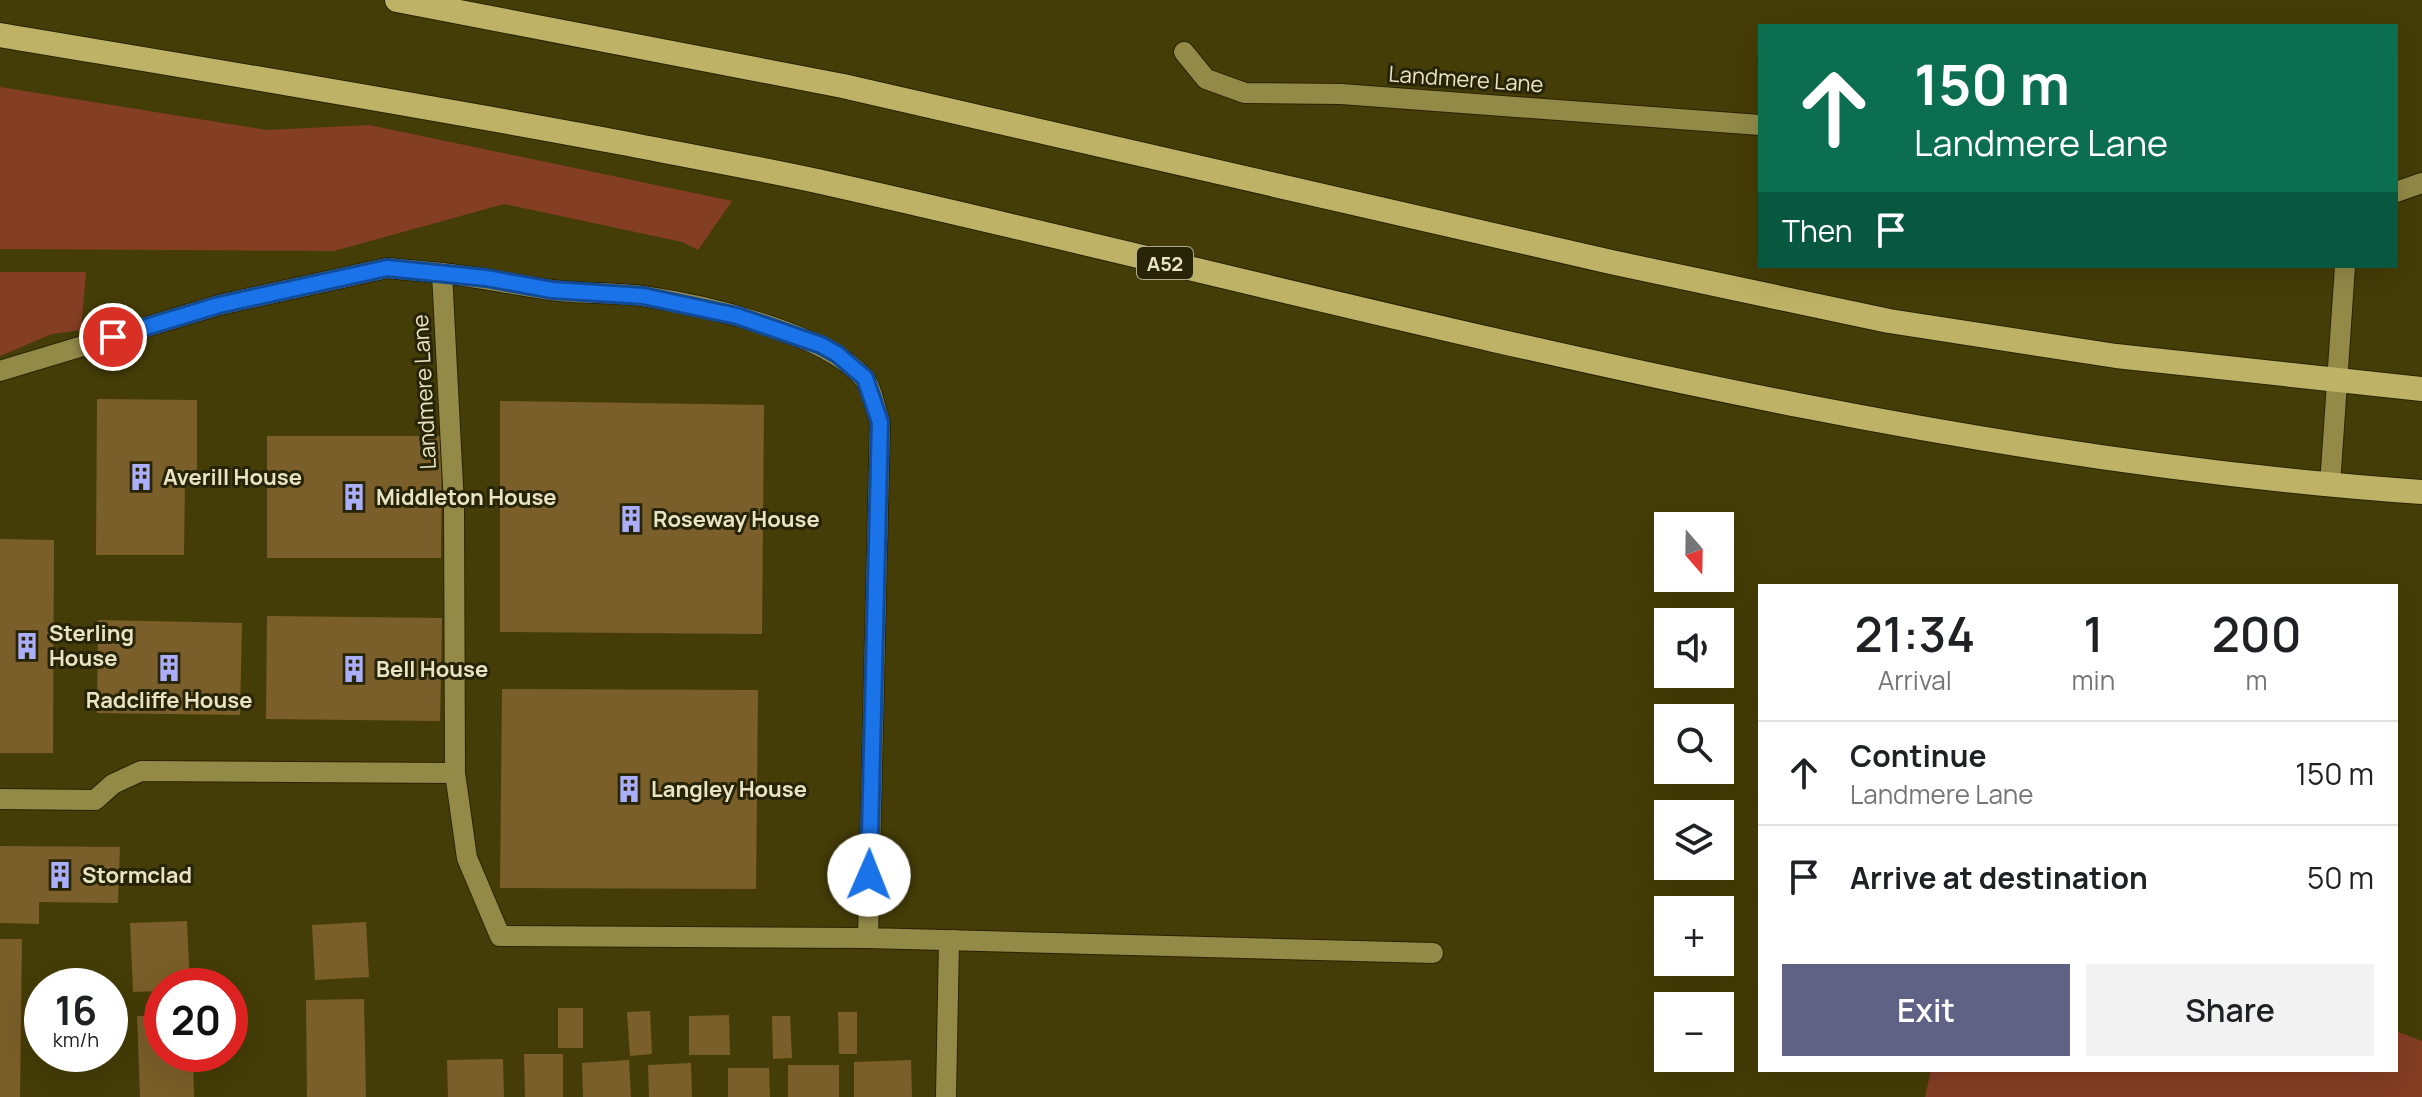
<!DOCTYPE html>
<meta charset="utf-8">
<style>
:root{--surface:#fff;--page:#f2f2f2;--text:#202124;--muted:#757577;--line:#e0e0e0;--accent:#5f6185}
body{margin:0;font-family:Manrope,sans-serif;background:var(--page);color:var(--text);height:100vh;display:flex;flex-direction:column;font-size:30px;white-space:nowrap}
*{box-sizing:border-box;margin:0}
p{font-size:26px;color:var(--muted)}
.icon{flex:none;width:44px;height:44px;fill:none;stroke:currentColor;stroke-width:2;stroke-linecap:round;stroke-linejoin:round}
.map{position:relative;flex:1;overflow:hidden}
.sheet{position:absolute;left:1758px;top:584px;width:640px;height:488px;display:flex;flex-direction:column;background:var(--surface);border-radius:0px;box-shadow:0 8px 32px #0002}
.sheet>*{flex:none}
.guide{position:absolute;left:1758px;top:24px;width:640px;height:244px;border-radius:0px;box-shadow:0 8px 32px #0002;background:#0b6e4f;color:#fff;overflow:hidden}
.needle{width:52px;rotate:160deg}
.controls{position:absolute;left:1654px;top:512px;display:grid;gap:16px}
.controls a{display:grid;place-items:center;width:80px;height:80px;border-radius:0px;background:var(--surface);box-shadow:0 8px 32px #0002;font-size:40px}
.speed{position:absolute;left:24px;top:968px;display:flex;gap:16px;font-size:40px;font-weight:700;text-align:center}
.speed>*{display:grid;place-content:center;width:104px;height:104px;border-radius:50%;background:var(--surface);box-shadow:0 8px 32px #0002;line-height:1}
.speed small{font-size:20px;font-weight:400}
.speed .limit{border:12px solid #d22;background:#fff;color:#111}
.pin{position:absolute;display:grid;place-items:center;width:68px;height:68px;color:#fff;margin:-34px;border:4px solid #fff;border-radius:50%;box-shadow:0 2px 8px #0007}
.me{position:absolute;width:88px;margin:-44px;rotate:1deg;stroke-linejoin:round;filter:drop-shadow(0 0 6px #0008)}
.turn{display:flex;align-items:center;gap:28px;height:168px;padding:0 24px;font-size:36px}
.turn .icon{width:104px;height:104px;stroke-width:2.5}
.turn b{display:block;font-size:56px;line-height:68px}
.then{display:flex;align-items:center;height:76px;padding:0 24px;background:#0003;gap:16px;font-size:30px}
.eta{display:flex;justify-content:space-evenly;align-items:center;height:136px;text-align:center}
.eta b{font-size:48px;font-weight:600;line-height:56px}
.primary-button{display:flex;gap:16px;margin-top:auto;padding:16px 24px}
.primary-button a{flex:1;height:92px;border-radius:0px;background:var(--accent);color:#fff;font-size:32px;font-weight:600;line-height:92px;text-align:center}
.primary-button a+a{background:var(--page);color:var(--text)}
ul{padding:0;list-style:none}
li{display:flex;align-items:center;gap:24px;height:104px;padding:0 24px;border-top:2px solid var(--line)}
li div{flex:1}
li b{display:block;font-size:30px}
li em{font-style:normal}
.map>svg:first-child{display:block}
.green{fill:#843e24}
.building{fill:#7b5f2a}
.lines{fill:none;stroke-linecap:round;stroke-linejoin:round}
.minor-casing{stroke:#292401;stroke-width:22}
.highway-casing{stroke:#292401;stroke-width:26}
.minor{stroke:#938a48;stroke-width:20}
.highway{stroke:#bdb265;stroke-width:24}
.route-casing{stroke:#114b97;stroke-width:20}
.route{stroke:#1a73e8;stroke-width:14}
.labels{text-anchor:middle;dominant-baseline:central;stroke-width:6;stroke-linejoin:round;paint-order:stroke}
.shield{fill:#282408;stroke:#afab8c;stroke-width:2}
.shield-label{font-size:20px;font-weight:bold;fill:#e9e5c4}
.street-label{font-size:22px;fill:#e9e5c4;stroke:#282408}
.poi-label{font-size:22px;font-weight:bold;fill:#e9e5c4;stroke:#282408;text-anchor:start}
</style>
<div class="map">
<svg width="2422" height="1097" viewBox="0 0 2422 1097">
<rect width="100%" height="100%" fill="#453d07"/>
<!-- green -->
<g class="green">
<polygon points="0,87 267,130 369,125 732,201 698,250 682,242 504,204 334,251 0,249"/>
<polygon points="0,272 86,272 81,330 52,334 0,356"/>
<polygon points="2396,1031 2422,1041 2422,1097 1925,1097 1931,1070 2396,1070"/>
</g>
<!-- building -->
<g class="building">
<polygon points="97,399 197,400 197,476 185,476 184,555 96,555"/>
<polygon points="500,401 764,405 762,634 500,632"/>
<polygon points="267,436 442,436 441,558 267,558"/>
<polygon points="0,539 54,540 53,753 0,753"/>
<polygon points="267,616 442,618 440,721 266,719"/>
<polygon points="98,620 242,623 240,715 97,713"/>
<polygon points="502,689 758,690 756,889 500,888"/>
<polygon points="0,846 120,847 118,903 39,902 39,924 0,923"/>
<polygon points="187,921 190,986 162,986 162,991 133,992 130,923"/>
<polygon points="366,922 369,977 315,980 312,925"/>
<polygon points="0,939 22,939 20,1097 0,1097"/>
<polygon points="364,999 366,1097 307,1097 306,1000"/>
<rect x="558" y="1008" width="25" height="40"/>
<polygon points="650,1011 652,1054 630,1056 627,1012"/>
<polygon points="838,1012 857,1012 857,1054 839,1054"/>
<polygon points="162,1015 162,1054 193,1054 194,1097 140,1097 137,1016"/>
<polygon points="729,1015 730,1055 689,1055 689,1016"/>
<polygon points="772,1016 790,1016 792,1058 773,1059"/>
<polygon points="524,1054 563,1054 563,1097 525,1097"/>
<polygon points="503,1059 504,1097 448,1097 447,1060"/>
<polygon points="629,1060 631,1097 583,1097 582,1063"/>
<polygon points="911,1060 912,1097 854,1097 854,1062"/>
<polygon points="691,1063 692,1097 649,1097 648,1065"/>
<rect x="788" y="1065" width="51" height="32"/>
<polygon points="728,1068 769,1068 770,1097 728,1097"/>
</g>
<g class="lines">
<!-- minor casing -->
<g class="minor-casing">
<g id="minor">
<polyline points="1184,52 1206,79 1245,93 1341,94 1760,125"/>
<polyline points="2396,192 2422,183"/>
<path d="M 442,273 C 479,277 514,285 551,290 C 581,294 612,292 642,296 C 701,304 823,332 863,377 C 872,387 875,409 880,422 L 868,938 L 1433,953"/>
<polyline points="0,371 219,305 387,268 442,273 454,505 455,773"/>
<polyline points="2330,485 2345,266"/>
<polyline points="0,799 95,800 113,784 141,771 455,773 467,858 500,936 868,938"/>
<polyline points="946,1097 949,941 954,940"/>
</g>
</g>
<!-- highway casing -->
<g class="highway-casing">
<g id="highway">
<polyline points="397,0 843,86 1611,262 1889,321 2116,356 2422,389"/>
<path d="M 0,35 C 208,70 416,104 623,143 C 688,156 753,167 817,181 C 1349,300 1876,454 2422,492"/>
</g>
</g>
<!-- minor -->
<use href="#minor" class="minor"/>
<!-- highway -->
<use href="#highway" class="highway"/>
</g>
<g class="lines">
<!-- route casing -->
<g class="route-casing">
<polyline id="route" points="113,337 219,305 387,268 486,278 552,290 643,296 737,316 821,345 837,354 865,378 880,422 869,875"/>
</g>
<!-- route -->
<use href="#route" class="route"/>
</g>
<!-- icons -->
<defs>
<g id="building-bare" transform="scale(2.16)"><path d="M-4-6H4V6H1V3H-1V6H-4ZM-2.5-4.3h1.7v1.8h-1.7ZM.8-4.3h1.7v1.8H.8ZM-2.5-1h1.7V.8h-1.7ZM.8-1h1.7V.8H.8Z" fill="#abaffb" stroke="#282408" stroke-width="2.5" paint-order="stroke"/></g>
</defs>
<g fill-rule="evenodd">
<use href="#building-bare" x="141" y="477"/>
<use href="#building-bare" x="354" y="497"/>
<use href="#building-bare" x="631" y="519"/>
<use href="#building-bare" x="27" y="646"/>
<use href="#building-bare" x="169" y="668"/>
<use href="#building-bare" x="354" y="669"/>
<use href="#building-bare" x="629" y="789"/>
<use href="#building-bare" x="60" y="875"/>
</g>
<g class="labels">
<!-- shield labels -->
<rect class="shield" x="1137" y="247" width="56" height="32" rx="6"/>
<g class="shield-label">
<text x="1165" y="263">A52</text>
</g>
<!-- street labels -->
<g class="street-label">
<text transform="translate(1466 79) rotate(4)">Landmere Lane</text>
<text transform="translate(424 392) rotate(-93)">Landmere Lane</text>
</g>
<!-- poi labels -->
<g class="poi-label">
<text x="163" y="477">Averill House</text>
<text x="376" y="497">Middleton House</text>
<text x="653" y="519">Roseway House</text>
<text x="49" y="633">Sterling<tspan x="49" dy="25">House</tspan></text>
<text x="376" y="669">Bell House</text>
<text x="169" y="700" text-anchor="middle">Radcliffe House</text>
<text x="651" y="789">Langley House</text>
<text x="82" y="875">Stormclad</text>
</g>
</g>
</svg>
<div class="controls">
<a><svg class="needle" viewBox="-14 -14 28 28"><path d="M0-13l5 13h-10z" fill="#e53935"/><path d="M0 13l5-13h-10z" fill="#757577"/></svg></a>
<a><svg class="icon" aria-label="sound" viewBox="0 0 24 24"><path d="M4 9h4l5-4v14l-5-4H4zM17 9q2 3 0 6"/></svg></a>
<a><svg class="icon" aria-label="search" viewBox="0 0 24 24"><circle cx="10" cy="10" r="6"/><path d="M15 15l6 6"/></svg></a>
<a><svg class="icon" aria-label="layers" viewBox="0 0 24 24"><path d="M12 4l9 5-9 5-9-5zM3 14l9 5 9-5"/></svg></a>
<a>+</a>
<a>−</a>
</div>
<div class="speed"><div>16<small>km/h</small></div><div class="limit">20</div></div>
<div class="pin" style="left:113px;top:337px;background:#d93025"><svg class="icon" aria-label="arrive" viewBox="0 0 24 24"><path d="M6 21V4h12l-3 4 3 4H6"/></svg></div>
<svg class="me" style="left:869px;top:875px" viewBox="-20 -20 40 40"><circle r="19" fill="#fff"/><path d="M0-13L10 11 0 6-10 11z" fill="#1a73e8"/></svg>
<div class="guide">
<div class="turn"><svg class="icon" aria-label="ahead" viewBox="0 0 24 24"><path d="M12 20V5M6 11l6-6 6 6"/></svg><div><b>150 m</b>Landmere Lane</div></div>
<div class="then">Then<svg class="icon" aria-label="arrive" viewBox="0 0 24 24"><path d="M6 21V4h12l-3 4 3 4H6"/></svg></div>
</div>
<section class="sheet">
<div class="eta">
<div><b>21:34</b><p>Arrival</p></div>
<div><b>1</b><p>min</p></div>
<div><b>200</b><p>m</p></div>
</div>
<ul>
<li><svg class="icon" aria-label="ahead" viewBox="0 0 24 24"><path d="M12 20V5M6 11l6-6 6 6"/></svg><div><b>Continue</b><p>Landmere Lane</p></div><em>150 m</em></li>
<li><svg class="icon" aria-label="arrive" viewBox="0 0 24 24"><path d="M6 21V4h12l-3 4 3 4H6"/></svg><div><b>Arrive at destination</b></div><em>50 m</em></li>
</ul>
<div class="primary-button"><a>Exit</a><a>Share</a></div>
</section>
</div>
